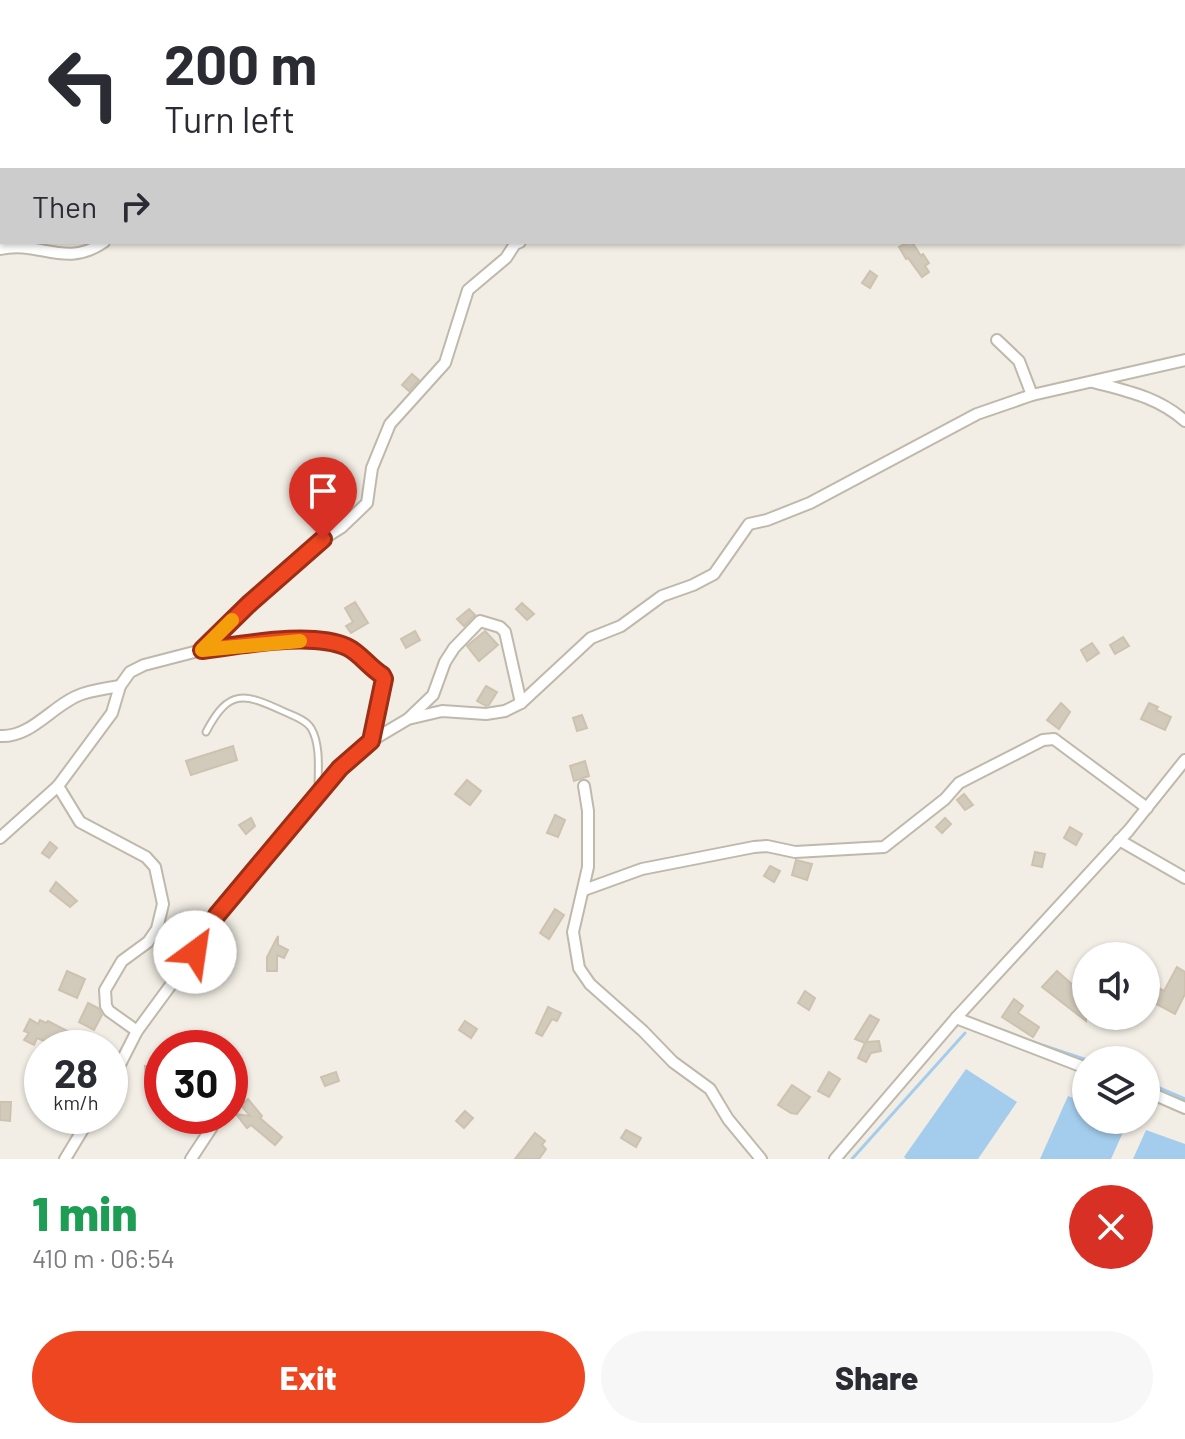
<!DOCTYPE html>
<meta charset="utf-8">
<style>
:root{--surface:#fff;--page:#f7f7f7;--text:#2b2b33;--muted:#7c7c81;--accent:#ee4620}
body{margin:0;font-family:Barlow,sans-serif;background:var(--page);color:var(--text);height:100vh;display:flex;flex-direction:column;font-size:30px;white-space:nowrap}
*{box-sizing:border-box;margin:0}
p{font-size:26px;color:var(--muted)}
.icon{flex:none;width:44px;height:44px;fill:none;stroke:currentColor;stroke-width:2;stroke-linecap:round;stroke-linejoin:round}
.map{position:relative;height:1159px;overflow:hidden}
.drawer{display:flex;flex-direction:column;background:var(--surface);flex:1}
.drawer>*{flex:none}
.banner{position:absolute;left:0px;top:0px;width:1186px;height:244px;box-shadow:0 2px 6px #0004;background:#fff;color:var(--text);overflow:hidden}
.tools{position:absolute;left:1072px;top:942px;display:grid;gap:16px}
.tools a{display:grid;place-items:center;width:88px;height:88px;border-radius:50%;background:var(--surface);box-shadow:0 2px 6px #0004;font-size:40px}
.speed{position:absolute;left:24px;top:1030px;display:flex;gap:16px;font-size:40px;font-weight:700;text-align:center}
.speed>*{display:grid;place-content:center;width:104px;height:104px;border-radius:50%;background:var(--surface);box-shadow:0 2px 6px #0004;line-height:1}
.speed small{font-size:20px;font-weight:400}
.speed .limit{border:12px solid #d22;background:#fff;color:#111}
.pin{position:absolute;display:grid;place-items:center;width:68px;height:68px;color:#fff;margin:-82px -34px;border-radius:50% 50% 50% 0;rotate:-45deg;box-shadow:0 0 8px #0007}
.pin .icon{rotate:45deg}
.me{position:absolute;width:88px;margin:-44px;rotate:31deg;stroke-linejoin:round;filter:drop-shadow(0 0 6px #0008)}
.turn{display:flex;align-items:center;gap:28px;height:168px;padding:0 32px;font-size:36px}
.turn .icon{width:104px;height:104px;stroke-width:2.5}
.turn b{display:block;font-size:56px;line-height:68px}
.then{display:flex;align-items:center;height:76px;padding:0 32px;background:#0003;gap:16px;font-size:30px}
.round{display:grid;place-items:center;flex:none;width:84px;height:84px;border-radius:42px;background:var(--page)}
.summary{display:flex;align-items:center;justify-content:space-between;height:136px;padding:0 32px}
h1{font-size:48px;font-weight:800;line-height:60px;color:#1e9e55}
.button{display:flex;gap:16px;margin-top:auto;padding:16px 32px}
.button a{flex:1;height:92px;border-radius:48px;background:var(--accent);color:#fff;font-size:32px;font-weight:800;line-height:92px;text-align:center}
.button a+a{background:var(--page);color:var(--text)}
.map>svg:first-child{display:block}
.water{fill:#a4ccec}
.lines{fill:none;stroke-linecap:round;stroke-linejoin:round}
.stream{stroke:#a4ccec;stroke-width:3}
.building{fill:#d2cabb;stroke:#cdc2af;stroke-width:2}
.service-casing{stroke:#bfb9ab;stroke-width:9}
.minor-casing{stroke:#bfb9ab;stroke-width:14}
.service{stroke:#fff;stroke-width:5}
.minor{stroke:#fff;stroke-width:10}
.route-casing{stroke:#9b2e15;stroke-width:20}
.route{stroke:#ee4620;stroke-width:14}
.slow{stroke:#f59e0b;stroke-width:14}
</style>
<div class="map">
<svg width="1185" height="1159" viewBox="0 0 1185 1159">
<rect width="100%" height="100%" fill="#f2eee5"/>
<!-- water -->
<g class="water">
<polygon points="966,1069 1017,1102 978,1159 906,1159 904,1157"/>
<polygon points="1068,1096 1086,1103 1086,1120 1128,1121 1111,1159 1040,1159"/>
<polygon points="1146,1130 1185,1144 1185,1159 1133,1159"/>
</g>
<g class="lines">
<!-- stream -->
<g class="stream">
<polyline points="1030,1041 1087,1060"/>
<polyline points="1146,1082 1185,1099"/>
<polyline points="852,1159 965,1033"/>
</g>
</g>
<!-- building -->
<g class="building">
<polygon points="909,242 912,242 921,256 923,254 929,263 925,266 929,272 922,277 908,258 906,259 899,247"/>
<polygon points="870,271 877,276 870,288 862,283"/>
<polygon points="412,374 419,380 409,391 402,385"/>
<polygon points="355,602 368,623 351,633 346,626 353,622 345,608"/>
<polygon points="522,603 534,614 527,620 516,609"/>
<polygon points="469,609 475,615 464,626 457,619"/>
<polygon points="415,631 420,640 406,648 401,639"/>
<polygon points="485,631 498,645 479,661 467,646"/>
<polygon points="1123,637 1129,646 1115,654 1110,645"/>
<polygon points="1092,643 1099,653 1087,661 1081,650"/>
<polygon points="486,686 497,692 489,705 486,706 477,701"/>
<polygon points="1061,703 1070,712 1059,729 1047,720"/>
<polygon points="1149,703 1158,707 1156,710 1171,717 1165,730 1141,719"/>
<polygon points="582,715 587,728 577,731 573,718"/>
<polygon points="233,746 237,760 191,775 186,761"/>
<polygon points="585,761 589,776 574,781 570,766"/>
<polygon points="467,780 481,791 470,805 455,794"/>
<polygon points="964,794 973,805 965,810 957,800"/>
<polygon points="555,815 565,820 558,837 547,833"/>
<polygon points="251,818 255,826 246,834 239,825"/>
<polygon points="945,818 951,824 942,833 936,827"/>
<polygon points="1070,827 1082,834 1076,845 1064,838"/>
<polygon points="50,842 57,848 49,858 42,853"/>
<polygon points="1035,852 1045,854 1042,867 1032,865"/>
<polygon points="796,860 812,864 807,880 792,875"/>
<polygon points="770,866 780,871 774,882 764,876"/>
<polygon points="56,882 77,901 70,907 50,891"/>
<polygon points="555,909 564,915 549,939 540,933"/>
<polygon points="278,936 278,945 288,950 284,958 277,955 277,971 267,971 267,957"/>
<polygon points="1177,967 1185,972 1185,994 1175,1014 1147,999 1154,985 1164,991"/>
<polygon points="67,971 85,979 77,998 59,990"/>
<polygon points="1057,971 1075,987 1081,980 1086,984 1086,991 1078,1002 1086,1008 1086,1021 1042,987"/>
<polygon points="805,991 815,998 809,1010 798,1003"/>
<polygon points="1014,999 1023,1006 1018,1013 1039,1027 1033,1037 1002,1017"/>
<polygon points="88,1003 98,1008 102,1015 94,1030 79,1022"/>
<polygon points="548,1007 561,1013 557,1021 552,1019 542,1036 536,1033"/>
<polygon points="870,1015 879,1020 866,1042 879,1041 881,1051 871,1053 866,1062 858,1058 865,1043 855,1039"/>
<polygon points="30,1019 38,1024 40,1020 46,1023 48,1021 69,1032 61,1048 37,1038 34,1045 24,1040 29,1033 24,1031"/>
<polygon points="465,1021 477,1029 471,1038 459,1030"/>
<polygon points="158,1065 159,1082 146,1083 145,1066"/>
<polygon points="336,1072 339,1081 325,1086 321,1077"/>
<polygon points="829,1072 840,1079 829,1097 818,1091"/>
<polygon points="42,1078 42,1102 39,1108 30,1103"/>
<polygon points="792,1085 810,1097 797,1114 791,1113 778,1105"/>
<polygon points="248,1099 262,1116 260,1118 282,1137 275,1145 251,1125 247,1128 236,1114 250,1116 241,1105"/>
<polygon points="0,1102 11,1102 10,1121 0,1120"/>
<polygon points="465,1111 473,1118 464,1128 456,1121"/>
<polygon points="626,1130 641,1138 636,1147 621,1138"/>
<polygon points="535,1133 545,1141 542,1145 546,1149 539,1159 515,1159"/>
</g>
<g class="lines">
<!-- service casing -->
<g class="service-casing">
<path id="service" d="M 206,732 C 229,688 244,693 285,712 C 294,716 306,720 311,728 C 321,745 318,770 318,789"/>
</g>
<!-- minor casing -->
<g class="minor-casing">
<g id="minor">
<polyline points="1184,209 1185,209"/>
<path d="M 0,249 C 40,240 65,269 104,242"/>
<polyline points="997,340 1019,361 1032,395"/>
<path d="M 1093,382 C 1127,391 1158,397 1185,421"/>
<polyline points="202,650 250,603 323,539 342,527 367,503 372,468 390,424 445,363 468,290 506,258 515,244 520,242"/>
<polyline points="409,718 433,695 445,662 454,648 480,621 500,627 505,632 521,703"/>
<path d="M 0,736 C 32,738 53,704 82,694 C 94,690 107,688 120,686"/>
<polyline points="584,786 588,811 588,867 573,932 579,968 590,984 643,1031 673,1062 710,1089 728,1119 761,1159"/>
<polyline points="0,838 58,786"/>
<polyline points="1119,840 1185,878"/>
<polyline points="584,890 642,869 754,847 767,846 795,852 884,847 945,799 959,783 1043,740 1054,739 1147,808"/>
<polyline points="956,1018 1086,1068"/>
<polyline points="137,1031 109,1011 106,1006 105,990 122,961 148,942 157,929 163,904 155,867 146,857 80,822 58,786 112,713 120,686 130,672 144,665 202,650 312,639 331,641 349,648 382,675 384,679 371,741"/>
<polyline points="110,1084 137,1031 195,952 217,915 340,768 371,741 408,719 442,711 486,714 505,711 521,703 591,638 621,626 662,596 693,585 714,574 749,524 767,520 810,503 977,414 1032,395 1185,360"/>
<polyline points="1146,1091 1185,1108"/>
<polyline points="65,1159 91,1116"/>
<polyline points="191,1159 212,1127"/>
<polyline points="835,1159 956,1018 1129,830 1185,760"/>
</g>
</g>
<!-- service -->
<use href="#service" class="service"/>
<!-- minor -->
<use href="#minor" class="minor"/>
</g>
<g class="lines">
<!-- route casing -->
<g class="route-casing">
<path id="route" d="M 195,952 L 217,915 L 340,768 L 371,741 L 384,679 L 382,675 C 369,667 360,653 347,647 C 311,631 242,645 202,650 L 250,603 L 323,539"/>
</g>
<!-- route -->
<use href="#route" class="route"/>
<!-- slow -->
<polyline class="slow" points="232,620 202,650 300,641"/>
</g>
</svg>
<div class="tools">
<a><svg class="icon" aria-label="sound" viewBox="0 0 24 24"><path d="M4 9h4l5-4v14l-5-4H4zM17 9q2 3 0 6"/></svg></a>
<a><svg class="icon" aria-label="layers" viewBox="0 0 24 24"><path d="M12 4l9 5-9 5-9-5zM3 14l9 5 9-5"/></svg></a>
</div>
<div class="speed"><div>28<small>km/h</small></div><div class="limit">30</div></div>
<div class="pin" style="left:323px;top:539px;background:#d93025"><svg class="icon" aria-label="arrive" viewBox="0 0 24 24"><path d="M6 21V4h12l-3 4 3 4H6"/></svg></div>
<svg class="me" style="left:195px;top:952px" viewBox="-20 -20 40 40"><circle r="19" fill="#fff"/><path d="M0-13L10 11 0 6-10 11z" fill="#ee4620"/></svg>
<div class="banner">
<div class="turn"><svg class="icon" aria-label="left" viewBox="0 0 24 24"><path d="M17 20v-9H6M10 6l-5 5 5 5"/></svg><div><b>200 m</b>Turn left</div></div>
<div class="then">Then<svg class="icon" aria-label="right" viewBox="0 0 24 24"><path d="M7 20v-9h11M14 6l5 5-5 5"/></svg></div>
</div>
</div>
<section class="drawer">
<div class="summary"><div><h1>1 min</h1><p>410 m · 06:54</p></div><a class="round" style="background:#d93025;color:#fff"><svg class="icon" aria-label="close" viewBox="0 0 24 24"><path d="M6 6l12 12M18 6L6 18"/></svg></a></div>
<div class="button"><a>Exit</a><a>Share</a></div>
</section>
